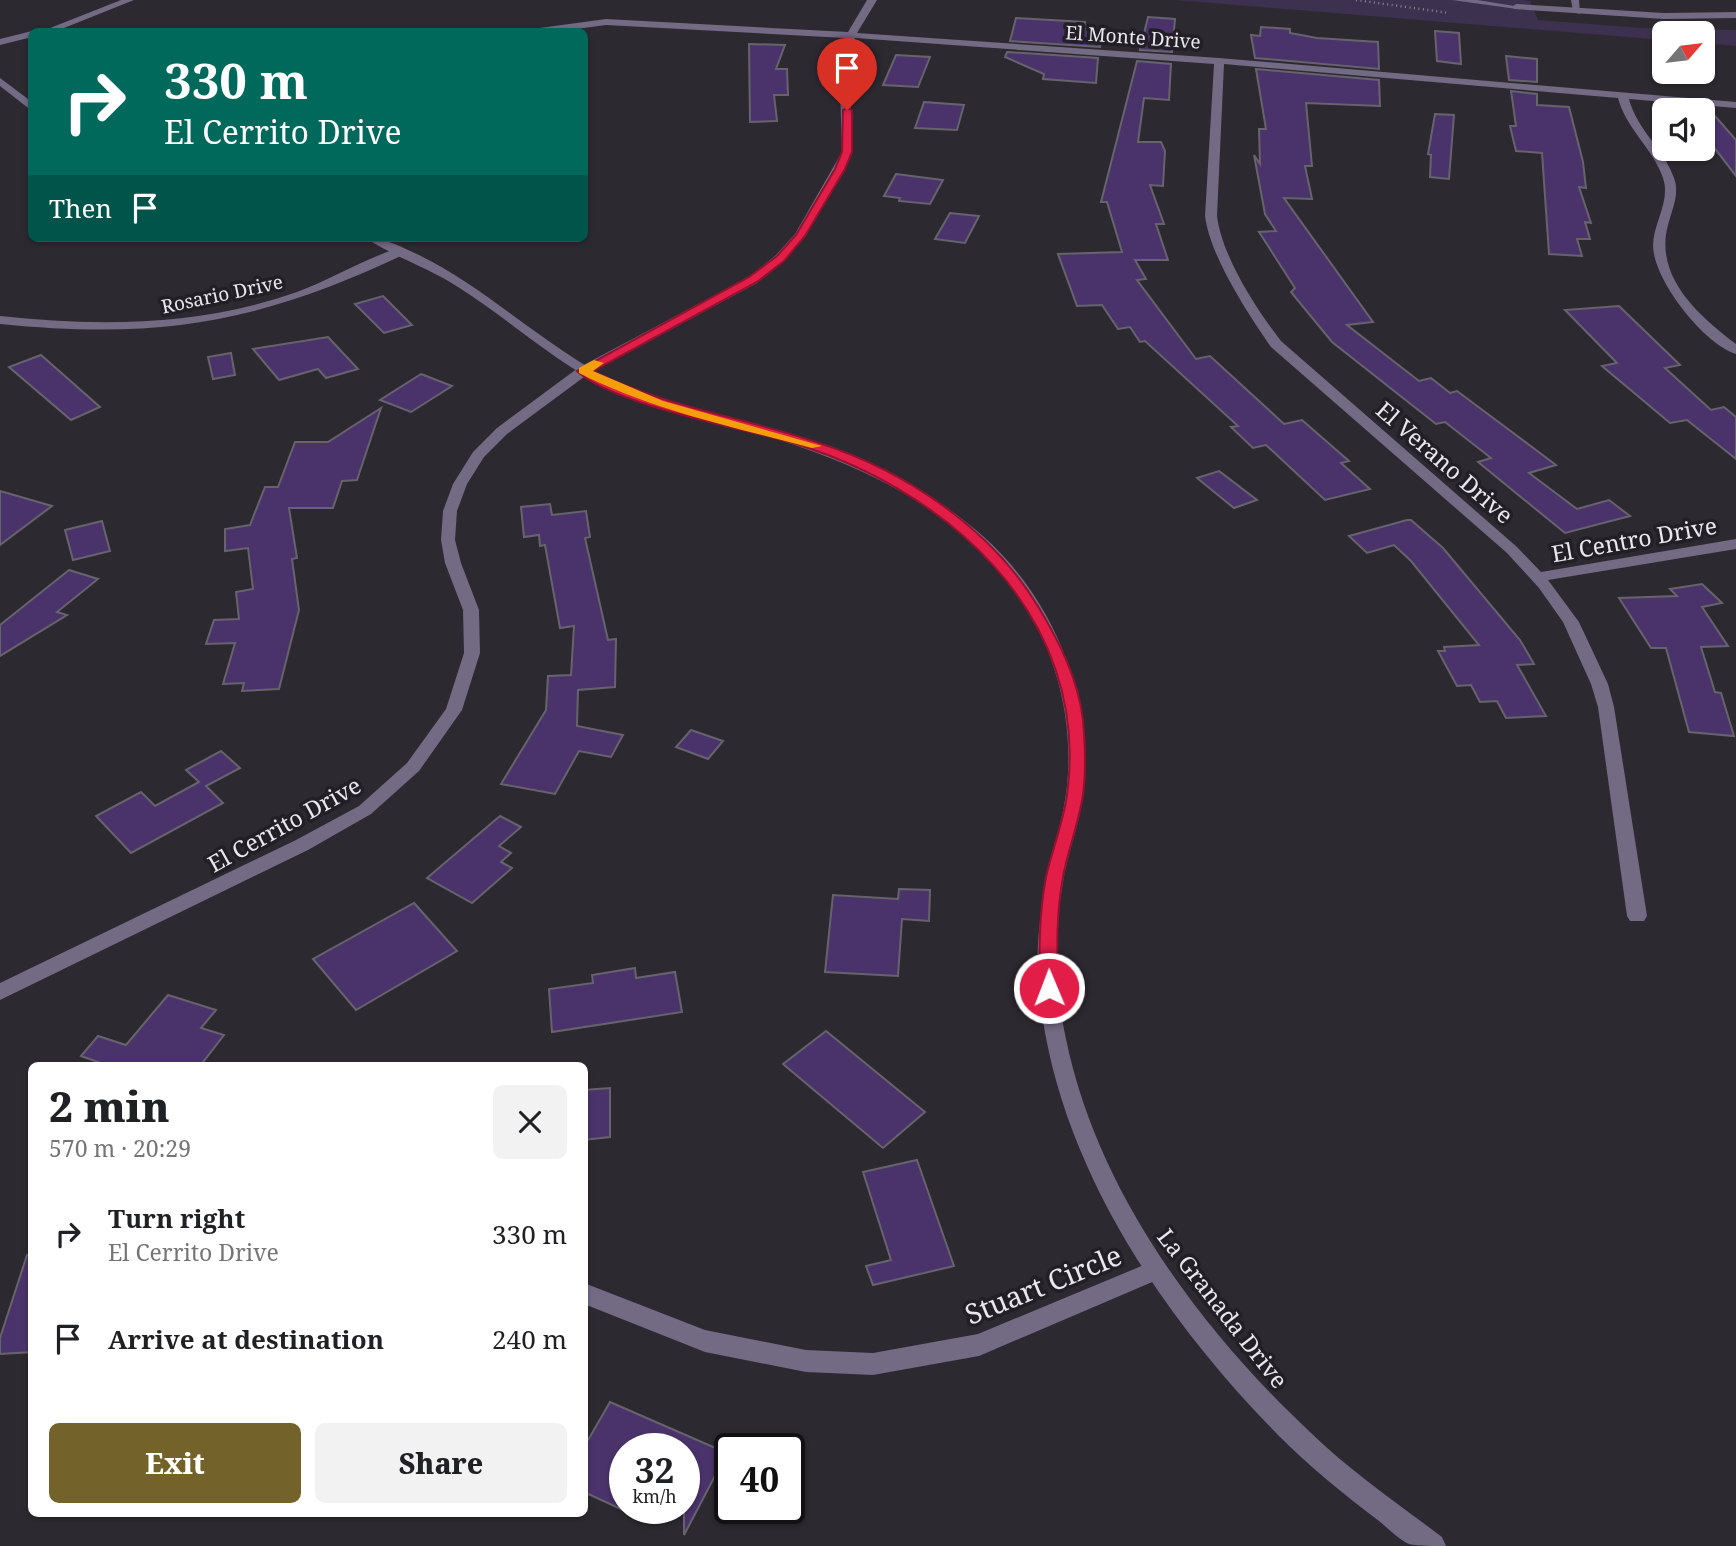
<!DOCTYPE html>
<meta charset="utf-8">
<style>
:root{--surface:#fff;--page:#f2f2f2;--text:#202124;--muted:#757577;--accent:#73632b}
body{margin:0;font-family:"Noto Serif",serif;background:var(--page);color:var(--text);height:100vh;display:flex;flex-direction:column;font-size:26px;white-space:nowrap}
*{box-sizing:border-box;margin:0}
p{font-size:23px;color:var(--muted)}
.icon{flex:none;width:38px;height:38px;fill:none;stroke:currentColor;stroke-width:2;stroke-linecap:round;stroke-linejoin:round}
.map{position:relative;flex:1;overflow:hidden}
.details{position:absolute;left:28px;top:1062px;width:560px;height:455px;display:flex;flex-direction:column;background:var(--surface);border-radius:10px;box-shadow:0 2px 5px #0004}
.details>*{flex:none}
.top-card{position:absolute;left:28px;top:28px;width:560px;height:214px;border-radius:10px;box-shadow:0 2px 5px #0004;background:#00695c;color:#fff;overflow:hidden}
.needle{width:46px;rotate:62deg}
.buttons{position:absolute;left:1652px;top:21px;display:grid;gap:14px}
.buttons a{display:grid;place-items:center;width:63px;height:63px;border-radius:10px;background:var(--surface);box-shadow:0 2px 5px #0004;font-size:35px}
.speed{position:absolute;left:609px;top:1433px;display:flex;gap:14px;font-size:35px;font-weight:700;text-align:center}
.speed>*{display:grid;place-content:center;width:91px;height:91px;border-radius:50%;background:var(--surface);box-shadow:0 2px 5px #0004;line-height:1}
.speed small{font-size:18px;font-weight:400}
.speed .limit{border:4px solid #111;border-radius:10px;background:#fff;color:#111}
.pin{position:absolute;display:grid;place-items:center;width:60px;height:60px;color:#fff;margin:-72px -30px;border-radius:50% 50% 50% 0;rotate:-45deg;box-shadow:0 0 7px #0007}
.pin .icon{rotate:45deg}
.me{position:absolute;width:77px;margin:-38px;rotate:359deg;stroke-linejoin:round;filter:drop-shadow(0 0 5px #0008)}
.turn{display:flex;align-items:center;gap:24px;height:147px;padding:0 21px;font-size:32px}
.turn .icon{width:91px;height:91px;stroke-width:2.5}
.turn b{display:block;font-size:49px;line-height:60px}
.then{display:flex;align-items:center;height:66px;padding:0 21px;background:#0003;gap:14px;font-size:26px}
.round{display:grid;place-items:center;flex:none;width:74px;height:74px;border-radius:10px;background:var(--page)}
.overview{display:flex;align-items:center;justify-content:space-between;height:119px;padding:0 21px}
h1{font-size:42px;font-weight:800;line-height:52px}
.button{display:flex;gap:14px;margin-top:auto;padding:14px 21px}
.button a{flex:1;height:80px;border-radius:10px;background:var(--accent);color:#fff;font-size:28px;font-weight:800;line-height:80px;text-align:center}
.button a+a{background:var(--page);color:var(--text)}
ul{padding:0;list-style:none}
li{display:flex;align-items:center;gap:21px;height:105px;padding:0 21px}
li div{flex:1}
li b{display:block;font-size:26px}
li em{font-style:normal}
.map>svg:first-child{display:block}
.green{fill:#3d3150}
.building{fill:#4a336a;stroke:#66636d;stroke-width:2}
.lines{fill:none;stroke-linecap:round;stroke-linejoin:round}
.path{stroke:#89868d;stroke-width:2.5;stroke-dasharray:1 3.5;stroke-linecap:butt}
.service{fill:#736a84;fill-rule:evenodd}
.minor{fill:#736a84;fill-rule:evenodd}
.tertiary{fill:#736a84;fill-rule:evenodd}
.route{fill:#e11d48;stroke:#92132f;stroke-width:2}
.slow{fill:#f59e0b}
.labels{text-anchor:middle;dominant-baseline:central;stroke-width:7;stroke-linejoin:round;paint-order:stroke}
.far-street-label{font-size:19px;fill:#eae8ee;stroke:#221f27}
.street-label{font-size:23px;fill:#eae8ee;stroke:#221f27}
.near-street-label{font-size:28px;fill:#eae8ee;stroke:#221f27}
</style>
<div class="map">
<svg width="1736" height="1546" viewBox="0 0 1736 1546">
<rect width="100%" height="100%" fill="#2c2931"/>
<!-- green -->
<polygon class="green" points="1175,0 1523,0 1530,1 1538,20 1642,28 1736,30 1736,46 1703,43 1703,33 1664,33 1664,40"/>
<!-- building -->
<g class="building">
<polygon points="1148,17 1175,19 1172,52 1140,50"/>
<polygon points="1016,18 1085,22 1084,28 1102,29 1100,47 1010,41"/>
<polygon points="1261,27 1290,29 1290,33 1317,38 1378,42 1379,69 1255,58 1251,35 1260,36"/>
<polygon points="1435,31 1459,33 1461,64 1437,61"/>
<polygon points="749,44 785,45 776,69 787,69 788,95 774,95 777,121 750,122"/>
<polygon points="1007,52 1098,58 1096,83 1043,79 1044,74 1005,57"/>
<polygon points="896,55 930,57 918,87 883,85"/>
<polygon points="1506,56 1537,59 1537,82 1509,80"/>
<polygon points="1137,61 1171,64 1169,100 1144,98 1138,142 1161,142 1165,151 1163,186 1150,185 1164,224 1156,224 1168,260 1135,260 1146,279 1137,280 1196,359 1210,356 1284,424 1302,420 1349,461 1341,463 1370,489 1325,500 1266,445 1253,448 1231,427 1238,426 1145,341 1140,342 1130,327 1118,329 1102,305 1077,306 1058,254 1122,252 1107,202 1101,202"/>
<polygon points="1256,69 1379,80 1380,106 1306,103 1312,166 1305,166 1312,199 1284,198 1373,322 1347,325 1419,381 1431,378 1450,393 1457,391 1556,465 1529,473 1577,509 1609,500 1630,516 1565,533 1478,462 1491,458 1445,422 1436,424 1332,342 1291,292 1295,288 1259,232 1276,231 1265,214 1254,155 1260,164 1259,129 1266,129"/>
<polygon points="1511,91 1537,94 1537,105 1569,107 1583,162 1586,188 1579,187 1591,223 1585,222 1590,239 1577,239 1582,256 1549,254 1542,153 1516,151 1510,126 1516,126"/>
<polygon points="924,102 964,105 957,130 915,128"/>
<polygon points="1703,108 1708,108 1736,140 1736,176 1703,133"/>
<polygon points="1435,114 1454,115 1449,179 1430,177 1431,155 1428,154"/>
<polygon points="896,174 943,180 930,204 899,201 900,198 884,196"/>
<polygon points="950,213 979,216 965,243 935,239"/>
<polygon points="383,296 412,325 384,333 355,304"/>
<polygon points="1619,306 1680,365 1665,368 1711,410 1724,407 1736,417 1736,459 1687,420 1670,423 1602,366 1617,363 1565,310"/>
<polygon points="328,337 358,369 326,378 318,369 279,380 253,349"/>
<polygon points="231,353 235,375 213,379 208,357"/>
<polygon points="41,355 100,407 71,420 9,367"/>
<polygon points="421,374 452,386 411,412 380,400"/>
<polygon points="381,408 357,480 342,481 333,508 289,508 297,558 292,559 299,610 279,689 242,691 244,683 223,684 235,643 206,644 214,620 239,619 236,592 253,589 248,548 225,551 225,529 250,525 265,487 278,487 295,442 328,442"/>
<polygon points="1219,471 1257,500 1234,508 1197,478"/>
<polygon points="0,491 52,506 0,545"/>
<polygon points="550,504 552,515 586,511 590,537 585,538 608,640 616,639 615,687 578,690 577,726 623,735 611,757 579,751 555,794 501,784 546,710 548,676 571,675 574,626 560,628 545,545 540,546 539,535 524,537 521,507"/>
<polygon points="1407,520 1411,520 1443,548 1520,640 1534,664 1517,665 1546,716 1506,718 1497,701 1480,702 1471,685 1457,686 1438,651 1445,651 1444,647 1479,645 1411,561 1394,545 1367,553 1349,536"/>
<polygon points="102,521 110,551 73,560 65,530"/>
<polygon points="69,570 98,579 57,612 67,615 0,656 0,625"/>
<polygon points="1702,584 1722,603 1702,607 1728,646 1701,647 1715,692 1721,693 1734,736 1689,732 1666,648 1651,648 1619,598 1677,596 1670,589"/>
<polygon points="691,730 723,741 708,759 676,747"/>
<polygon points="221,751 240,768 206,786 223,803 131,853 96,816 141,792 155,806 199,782 186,770"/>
<polygon points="500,816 521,827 499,846 511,853 501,862 512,868 472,903 427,878"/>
<polygon points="899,889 930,890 929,921 902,919 898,976 825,972 833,895 898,899"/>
<polygon points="414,903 457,951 356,1010 313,959"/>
<polygon points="635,968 636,978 675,972 682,1012 552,1032 549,989 593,983 592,975"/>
<polygon points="168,995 216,1010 201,1028 224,1035 200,1066 109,1066 81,1056 98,1036 126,1045"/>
<polygon points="826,1031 925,1112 883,1148 783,1064"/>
<polygon points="610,1088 610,1137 584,1140 584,1090"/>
<polygon points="917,1160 954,1266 873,1285 866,1266 891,1260 863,1172"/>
<polygon points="27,1255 32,1255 32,1352 0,1354 0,1338"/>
<polygon points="610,1402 727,1453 684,1535 684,1449 625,1449 625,1511 584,1492 584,1447"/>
</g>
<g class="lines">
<!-- path -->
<polyline class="path" points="1356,0 1449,13"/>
<!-- service -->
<g class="service">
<polygon points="1452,0 1477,0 1521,7 1517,9"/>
<polygon points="1571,0 1579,0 1580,14 1573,12"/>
</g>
<!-- minor -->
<g class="minor">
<polygon points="121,0 134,0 54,32 40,32"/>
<path d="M 867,0 L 877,0 L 857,33 L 1219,58 L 1736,102 L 1736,108 L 1629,99 C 1637,130 1664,149 1674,178 C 1680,194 1672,209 1668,225 C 1654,277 1699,316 1736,344 L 1736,354 C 1704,344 1654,281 1653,246 C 1653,223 1671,201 1663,178 C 1653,148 1626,129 1618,98 L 1224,64 L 1217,216 C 1222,256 1256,309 1281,341 L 1517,547 L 1541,572 L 1736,539 L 1736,549 L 1548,580 L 1579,622 L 1608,684 L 1614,707 L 1647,916 L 1644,921 L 1630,921 L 1627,916 L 1598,707 L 1591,684 L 1563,622 L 1539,588 L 1507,553 L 1271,347 C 1248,314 1210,256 1205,216 L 1214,64 L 855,38 L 849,55 L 852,152 L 804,238 L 784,261 L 757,283 L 588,374 L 507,434 L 484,457 L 467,484 L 457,511 L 455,540 L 461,563 L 479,610 L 480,653 L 462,710 L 419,771 L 371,814 L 308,850 L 0,1000 L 0,983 L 296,840 L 359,806 L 407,763 L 446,709 L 464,653 L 463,610 L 445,563 L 441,540 L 443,511 L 453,484 L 473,452 L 497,428 L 578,368 L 749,277 L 776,255 L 795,234 L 842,152 L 839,55 L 845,38 L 606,25 L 554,32 L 525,30 L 606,19 L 848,32 Z"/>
<polygon points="1517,4 1664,13 1736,12 1736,18 1664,19 1514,9 1514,5"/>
<polygon points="32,31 32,37 0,45 0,39"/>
<path d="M 401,247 L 407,251 L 405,254 C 259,323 161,340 0,324 L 0,316 C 101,327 200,326 297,292 C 332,279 366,258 401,247 Z"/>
<polygon points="1156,1260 1164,1263 1167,1270 1164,1277 979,1356 873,1375 806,1372 705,1352 584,1304 584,1283 705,1330 806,1350 873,1353 978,1334"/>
</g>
<!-- tertiary -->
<g class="tertiary">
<polygon points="0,78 32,102 32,111 0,86"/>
<path d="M 366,238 C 386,238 401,247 419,255 C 492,291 550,352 624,386 C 661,403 702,409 741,420 C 829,443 915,476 984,537 C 1054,600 1092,695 1084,789 C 1081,817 1071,844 1065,871 C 1054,925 1054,985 1066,1039 C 1097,1190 1199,1328 1310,1432 C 1350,1471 1397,1503 1442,1537 L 1446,1546 C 1435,1546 1419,1546 1409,1544 C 1398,1539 1388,1528 1379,1521 C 1343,1494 1309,1466 1278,1435 C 1158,1313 1048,1150 1038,974 C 1035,912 1052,865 1064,806 C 1079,726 1055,637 1003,575 C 935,493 833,454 733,426 C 697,416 659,410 624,395 C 562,370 514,322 458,287 C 429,268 394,257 366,238 Z"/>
</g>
</g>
<!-- route -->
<path class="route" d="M 847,108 L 852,110 L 852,152 L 845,169 L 805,236 L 784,261 L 757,282 L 593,371 C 665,407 743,417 819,443 C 906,471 992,529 1039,608 C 1060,643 1078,679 1083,720 C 1085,743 1086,772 1083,795 C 1079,822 1068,850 1063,877 C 1056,914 1057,950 1058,988 L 1049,995 L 1040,988 C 1039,950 1039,914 1046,877 C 1052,850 1063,823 1067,795 C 1092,614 942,484 782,440 C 733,427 611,403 577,371 L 749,277 L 777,256 L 796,235 L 835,169 L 842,152 L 843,110 Z"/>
<!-- slow -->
<path class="slow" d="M 594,360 L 604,363 L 593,371 L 663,401 L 822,446 L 812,448 C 733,427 652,410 579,373 L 579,368 Z"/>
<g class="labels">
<!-- far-street labels -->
<g class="far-street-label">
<text transform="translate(1133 37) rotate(4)">El Monte Drive</text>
<text transform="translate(222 294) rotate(-12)">Rosario Drive</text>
</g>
<!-- street labels -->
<g class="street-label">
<text transform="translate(1445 462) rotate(41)">El Verano Drive</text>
<text transform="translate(1634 539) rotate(-10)">El Centro Drive</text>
<text transform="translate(284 824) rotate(-29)">El Cerrito Drive</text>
<text transform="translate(1223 1308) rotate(52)">La Granada Drive</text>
</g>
<!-- near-street labels -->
<g class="near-street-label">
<text transform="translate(1043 1284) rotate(-22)">Stuart Circle</text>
</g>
</g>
</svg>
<div class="buttons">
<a><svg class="needle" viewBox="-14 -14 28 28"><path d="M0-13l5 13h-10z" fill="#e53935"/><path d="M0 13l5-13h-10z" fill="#757577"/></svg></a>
<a><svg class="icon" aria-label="sound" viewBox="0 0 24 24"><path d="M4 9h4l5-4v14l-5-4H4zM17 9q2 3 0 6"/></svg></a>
</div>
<div class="speed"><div>32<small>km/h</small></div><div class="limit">40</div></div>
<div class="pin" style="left:847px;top:110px;background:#d93025"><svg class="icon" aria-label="arrive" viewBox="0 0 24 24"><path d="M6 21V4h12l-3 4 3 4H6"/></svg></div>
<svg class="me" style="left:1049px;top:988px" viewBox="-20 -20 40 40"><circle r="17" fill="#e11d48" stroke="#fff" stroke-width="3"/><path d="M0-11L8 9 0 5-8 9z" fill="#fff"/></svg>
<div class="top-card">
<div class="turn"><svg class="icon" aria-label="right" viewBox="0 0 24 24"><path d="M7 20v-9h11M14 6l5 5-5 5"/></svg><div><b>330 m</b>El Cerrito Drive</div></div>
<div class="then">Then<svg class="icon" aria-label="arrive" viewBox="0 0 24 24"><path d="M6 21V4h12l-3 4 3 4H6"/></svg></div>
</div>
<section class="details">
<div class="overview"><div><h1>2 min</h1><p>570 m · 20:29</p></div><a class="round"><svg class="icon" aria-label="close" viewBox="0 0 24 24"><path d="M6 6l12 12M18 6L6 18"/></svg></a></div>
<ul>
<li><svg class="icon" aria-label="right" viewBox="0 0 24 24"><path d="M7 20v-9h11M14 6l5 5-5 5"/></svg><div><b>Turn right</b><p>El Cerrito Drive</p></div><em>330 m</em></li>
<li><svg class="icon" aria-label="arrive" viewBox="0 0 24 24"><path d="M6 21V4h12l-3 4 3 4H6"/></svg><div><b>Arrive at destination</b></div><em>240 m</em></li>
</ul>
<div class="button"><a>Exit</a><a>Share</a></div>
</section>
</div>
